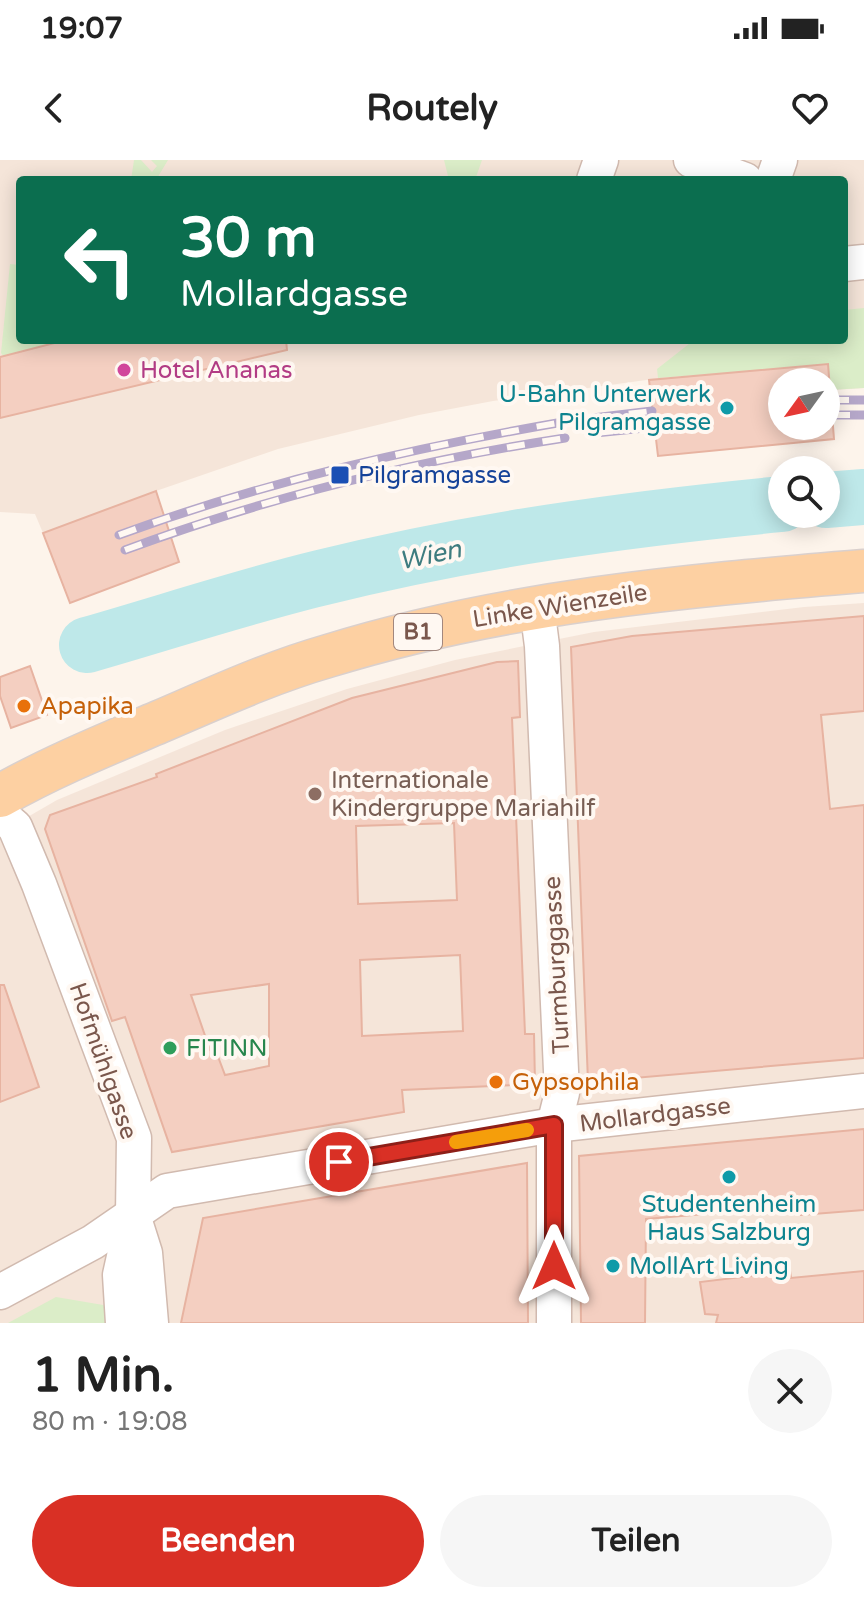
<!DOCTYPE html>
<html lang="de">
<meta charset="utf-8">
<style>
:root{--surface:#fff;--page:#f6f6f6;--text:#222;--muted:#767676;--accent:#d93025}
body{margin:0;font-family:"Varela Round",sans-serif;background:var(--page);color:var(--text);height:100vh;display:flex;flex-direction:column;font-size:30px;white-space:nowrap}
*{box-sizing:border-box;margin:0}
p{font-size:26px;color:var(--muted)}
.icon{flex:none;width:44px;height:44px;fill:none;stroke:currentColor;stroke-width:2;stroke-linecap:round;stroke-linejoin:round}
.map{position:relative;height:1163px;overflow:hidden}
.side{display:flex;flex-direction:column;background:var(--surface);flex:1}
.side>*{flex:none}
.hud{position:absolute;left:16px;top:16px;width:832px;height:168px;border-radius:8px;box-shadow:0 4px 20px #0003;background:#0b6e4f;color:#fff;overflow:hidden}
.needle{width:52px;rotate:237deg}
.fabs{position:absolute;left:768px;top:208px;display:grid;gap:16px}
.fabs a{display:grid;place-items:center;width:72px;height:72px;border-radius:50%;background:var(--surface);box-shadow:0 4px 20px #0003;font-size:40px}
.pin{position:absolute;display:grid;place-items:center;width:68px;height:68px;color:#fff;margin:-34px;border:4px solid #fff;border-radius:50%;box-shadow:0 2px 8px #0007}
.me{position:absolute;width:88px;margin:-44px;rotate:0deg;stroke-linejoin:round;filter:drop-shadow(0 0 6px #0008)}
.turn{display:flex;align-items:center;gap:28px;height:168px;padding:0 32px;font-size:36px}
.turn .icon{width:104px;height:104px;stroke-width:2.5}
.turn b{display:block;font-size:56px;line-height:68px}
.round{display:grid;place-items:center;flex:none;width:84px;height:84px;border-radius:42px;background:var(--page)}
.head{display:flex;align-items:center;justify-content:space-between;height:136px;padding:0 32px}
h1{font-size:48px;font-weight:700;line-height:60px}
.action{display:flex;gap:16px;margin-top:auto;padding:16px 32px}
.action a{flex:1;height:92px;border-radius:48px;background:var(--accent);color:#fff;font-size:32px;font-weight:700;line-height:92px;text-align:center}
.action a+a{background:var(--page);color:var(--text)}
.status{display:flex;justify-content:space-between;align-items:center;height:56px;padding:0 40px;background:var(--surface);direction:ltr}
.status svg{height:22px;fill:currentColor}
header{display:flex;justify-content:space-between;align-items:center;height:104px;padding:0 32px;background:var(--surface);font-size:36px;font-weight:700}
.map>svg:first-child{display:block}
.residential{fill:#f5e5d9;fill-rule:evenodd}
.green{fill:#dbedc8}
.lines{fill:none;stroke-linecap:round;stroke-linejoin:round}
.river{stroke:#bee8e9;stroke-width:56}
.building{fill:#f4cfc1;stroke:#e7b3a1;stroke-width:2;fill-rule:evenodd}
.minor-casing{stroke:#d1baaf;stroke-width:37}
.major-casing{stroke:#dad0cd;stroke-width:45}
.minor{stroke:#fff;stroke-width:34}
.major{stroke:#fdd0a2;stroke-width:42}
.rail-casing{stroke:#b5a7c9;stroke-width:9}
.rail{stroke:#fff8f2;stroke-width:6;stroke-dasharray:18;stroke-linecap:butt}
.route-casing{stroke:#8d1f18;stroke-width:20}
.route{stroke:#d93025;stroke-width:14}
.slow{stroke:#f59e0b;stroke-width:14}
.hotel-dot{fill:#d1479c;stroke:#fff8f2;stroke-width:3}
.culture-dot{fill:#0f9aa8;stroke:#fff8f2;stroke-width:3}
.transit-dot{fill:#1a4fb4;stroke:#fff8f2;stroke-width:3}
.food-dot{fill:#e8710a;stroke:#fff8f2;stroke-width:3}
.education-dot{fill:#8d6e63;stroke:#fff8f2;stroke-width:3}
.leisure-dot{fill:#2e9e5b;stroke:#fff8f2;stroke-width:3}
.labels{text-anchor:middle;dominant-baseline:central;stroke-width:8;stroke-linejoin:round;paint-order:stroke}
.shield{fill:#fff8f2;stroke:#a2877e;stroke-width:2}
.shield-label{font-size:22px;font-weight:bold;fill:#7a574c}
.hotel-label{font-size:24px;fill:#b23c85;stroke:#fff8f2;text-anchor:start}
.culture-label{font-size:24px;fill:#0d838f;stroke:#fff8f2;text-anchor:end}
.transit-label{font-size:24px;fill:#164399;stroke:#fff8f2;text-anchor:start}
.street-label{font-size:24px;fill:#7a574c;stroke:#fff8f2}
.food-label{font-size:24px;fill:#c56008;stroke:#fff8f2;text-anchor:start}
.education-label{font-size:24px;fill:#785e54;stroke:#fff8f2;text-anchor:start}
.leisure-label{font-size:24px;fill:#27864d;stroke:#fff8f2;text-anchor:start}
.water-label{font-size:26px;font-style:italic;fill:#3e7c7f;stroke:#fff8f2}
</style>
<div class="status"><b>19:07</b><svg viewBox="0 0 49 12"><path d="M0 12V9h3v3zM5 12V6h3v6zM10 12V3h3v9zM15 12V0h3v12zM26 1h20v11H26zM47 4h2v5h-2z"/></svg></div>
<header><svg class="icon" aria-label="back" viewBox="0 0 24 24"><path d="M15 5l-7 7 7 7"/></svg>Routely<svg class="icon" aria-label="heart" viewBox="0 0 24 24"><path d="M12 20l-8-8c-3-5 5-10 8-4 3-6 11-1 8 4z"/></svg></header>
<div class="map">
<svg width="864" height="1163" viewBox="0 0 864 1163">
<rect width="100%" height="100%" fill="#fdf4eb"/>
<!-- residential -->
<g class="residential">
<path d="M 0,0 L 864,0 L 864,228 L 830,230 L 828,205 L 668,217 L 493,241 L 419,255 L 278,289 L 156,331 L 43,373 L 35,354 L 0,352 ZM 20,20 L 844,20 L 844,180 L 20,180 Z"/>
<polygon points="864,443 864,1163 0,1163 0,673 57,640 225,570 347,529 455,500 594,472 804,447"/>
</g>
<!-- green -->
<g class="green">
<polygon points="134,0 141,0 152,12 157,6 151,0 168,0 156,20 131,20"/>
<polygon points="444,0 482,0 475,20 449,20"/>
<polygon points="10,104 20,105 20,180 61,181 5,198 1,193"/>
<polygon points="864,148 864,228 830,230 828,205 658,218 657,209 694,180 844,180 844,150"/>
<polygon points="56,1137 115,1147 113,1163 8,1163"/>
</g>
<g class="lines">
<!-- river -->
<g class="river">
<polyline points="826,340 864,337"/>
<path d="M 87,485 C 164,463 242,437 320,418 C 472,380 627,359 782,344"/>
</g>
</g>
<!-- building -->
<g class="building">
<polygon points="66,180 286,180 287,190 0,258 0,197"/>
<path d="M 828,204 L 834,279 L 658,296 L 649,220 ZM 782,222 L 826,222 L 826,266 L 782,266 Z"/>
<polygon points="156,331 179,402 70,443 43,373"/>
<polygon points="864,456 864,551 821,555 830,649 864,645 864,898 588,922 571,487 632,476"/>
<path d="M 518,501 L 520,557 L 512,558 L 525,874 L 534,874 L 535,924 L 402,930 L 404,952 L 172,992 L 125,857 L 112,861 L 45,669 L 50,655 L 157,617 L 156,614 L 352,538 L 497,502 ZM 454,663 L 457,740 L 358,744 L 356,666 ZM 460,795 L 463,871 L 362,876 L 360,800 ZM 269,824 L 269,906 L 225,915 L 217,894 L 210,890 L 191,835 Z"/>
<polygon points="30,506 47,555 11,568 0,536 0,517"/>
<polygon points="0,825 4,825 39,927 0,942"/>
<polygon points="864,969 864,1050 801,1055 800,1046 646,1059 645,1163 581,1163 579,996"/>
<polygon points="527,1003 528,1163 181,1163 203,1058"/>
<polygon points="790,1111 791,1118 864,1111 864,1163 716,1163 718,1155 705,1154 700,1122"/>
</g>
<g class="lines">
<!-- minor casing -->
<g class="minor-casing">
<g id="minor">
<polyline points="691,0 745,20"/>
<polyline points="594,20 601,0"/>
<polyline points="773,20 780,0"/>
<polyline points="844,104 864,102"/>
<polyline points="537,447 542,486 562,933 554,965 554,1163"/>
<polyline points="0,654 15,667 39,724 134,978 133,1055 145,1093 151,1163"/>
<polyline points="0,1132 93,1082 167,1031 554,965 864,931"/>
<polyline points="123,1163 120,1115 133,1056"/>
</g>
</g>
<!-- major casing -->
<g class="major-casing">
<path id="major" d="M 0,636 C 51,607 105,585 159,562 C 215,538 269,513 328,496 C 502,442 683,426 864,411"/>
</g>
<!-- minor -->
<use href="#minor" class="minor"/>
<!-- major -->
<use href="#major" class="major"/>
<!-- rail casing -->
<g class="rail-casing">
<g id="rail">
<polyline points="831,240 864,240"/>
<polyline points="832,255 864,255"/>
<polyline points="593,258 652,251"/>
<polyline points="595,273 654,267"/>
<path d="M 119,375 C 264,322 412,288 563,262"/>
<path d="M 125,390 C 268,337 415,301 565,278"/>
</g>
</g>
<!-- rail -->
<use href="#rail" class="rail"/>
</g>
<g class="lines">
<!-- route casing -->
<g class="route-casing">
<polyline id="route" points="339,1002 554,965 554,1106"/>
</g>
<!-- route -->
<use href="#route" class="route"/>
<!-- slow -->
<polyline class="slow" points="456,982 527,970"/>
</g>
<!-- markers -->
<circle class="hotel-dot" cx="124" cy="210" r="8"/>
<g class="culture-dot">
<circle cx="727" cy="248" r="8"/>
<circle cx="729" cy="1017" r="8"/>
<circle cx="613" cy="1106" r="8"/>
</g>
<rect class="transit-dot" x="330" y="305" width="20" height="20" rx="4"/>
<g class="food-dot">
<circle cx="24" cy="546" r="8"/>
<circle cx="496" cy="922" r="8"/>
</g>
<circle class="education-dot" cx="315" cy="634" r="8"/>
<circle class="leisure-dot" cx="170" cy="888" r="8"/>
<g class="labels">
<!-- shield labels -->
<rect class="shield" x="394" y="454" width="48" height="36" rx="6"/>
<g class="shield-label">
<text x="418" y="472">B1</text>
</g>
<!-- hotel labels -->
<g class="hotel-label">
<text x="140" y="210">Hotel Ananas</text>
</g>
<!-- culture labels -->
<g class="culture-label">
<text x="711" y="234">U-Bahn Unterwerk<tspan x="711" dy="28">Pilgramgasse</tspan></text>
<text x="729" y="1044" text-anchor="middle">Studentenheim<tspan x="729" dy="28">Haus Salzburg</tspan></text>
<text x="629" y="1106" text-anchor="start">MollArt Living</text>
</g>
<!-- transit labels -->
<g class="transit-label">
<text x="358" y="315">Pilgramgasse</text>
</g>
<!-- street labels -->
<g class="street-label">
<text transform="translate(560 446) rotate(-9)">Linke Wienzeile</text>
<text transform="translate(557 805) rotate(-93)">Turmburggasse</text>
<text transform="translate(103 901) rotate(71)">Hofmühlgasse</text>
<text transform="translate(655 955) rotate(-7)">Mollardgasse</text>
</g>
<!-- food labels -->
<g class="food-label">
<text x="40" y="546">Apapika</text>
<text x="512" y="922">Gypsophila</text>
</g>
<!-- education labels -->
<g class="education-label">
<text x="331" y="620">Internationale<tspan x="331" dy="28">Kindergruppe Mariahilf</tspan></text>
</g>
<!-- leisure labels -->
<g class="leisure-label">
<text x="186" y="888">FITINN</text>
</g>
<!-- water labels -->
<g class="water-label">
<text transform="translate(430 395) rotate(-12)">Wien</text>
</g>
</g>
</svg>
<div class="fabs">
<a><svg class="needle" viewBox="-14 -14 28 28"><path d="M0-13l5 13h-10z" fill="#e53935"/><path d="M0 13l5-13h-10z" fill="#767676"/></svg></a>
<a><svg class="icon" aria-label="search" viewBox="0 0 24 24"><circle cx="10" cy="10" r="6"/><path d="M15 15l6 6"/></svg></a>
</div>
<div class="pin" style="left:339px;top:1002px;background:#d93025"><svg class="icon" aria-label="arrive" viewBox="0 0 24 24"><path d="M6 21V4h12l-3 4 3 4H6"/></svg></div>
<svg class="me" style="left:554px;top:1106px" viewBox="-20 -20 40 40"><path d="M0-17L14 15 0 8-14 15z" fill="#d93025" stroke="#fff" stroke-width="4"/></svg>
<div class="hud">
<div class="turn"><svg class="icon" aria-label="left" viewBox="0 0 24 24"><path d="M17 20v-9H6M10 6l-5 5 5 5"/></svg><div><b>30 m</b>Mollardgasse</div></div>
</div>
</div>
<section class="side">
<div class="head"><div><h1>1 Min.</h1><p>80 m · 19:08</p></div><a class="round"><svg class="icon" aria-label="close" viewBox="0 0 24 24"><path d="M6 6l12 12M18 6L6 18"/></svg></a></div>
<div class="action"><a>Beenden</a><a>Teilen</a></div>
</section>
